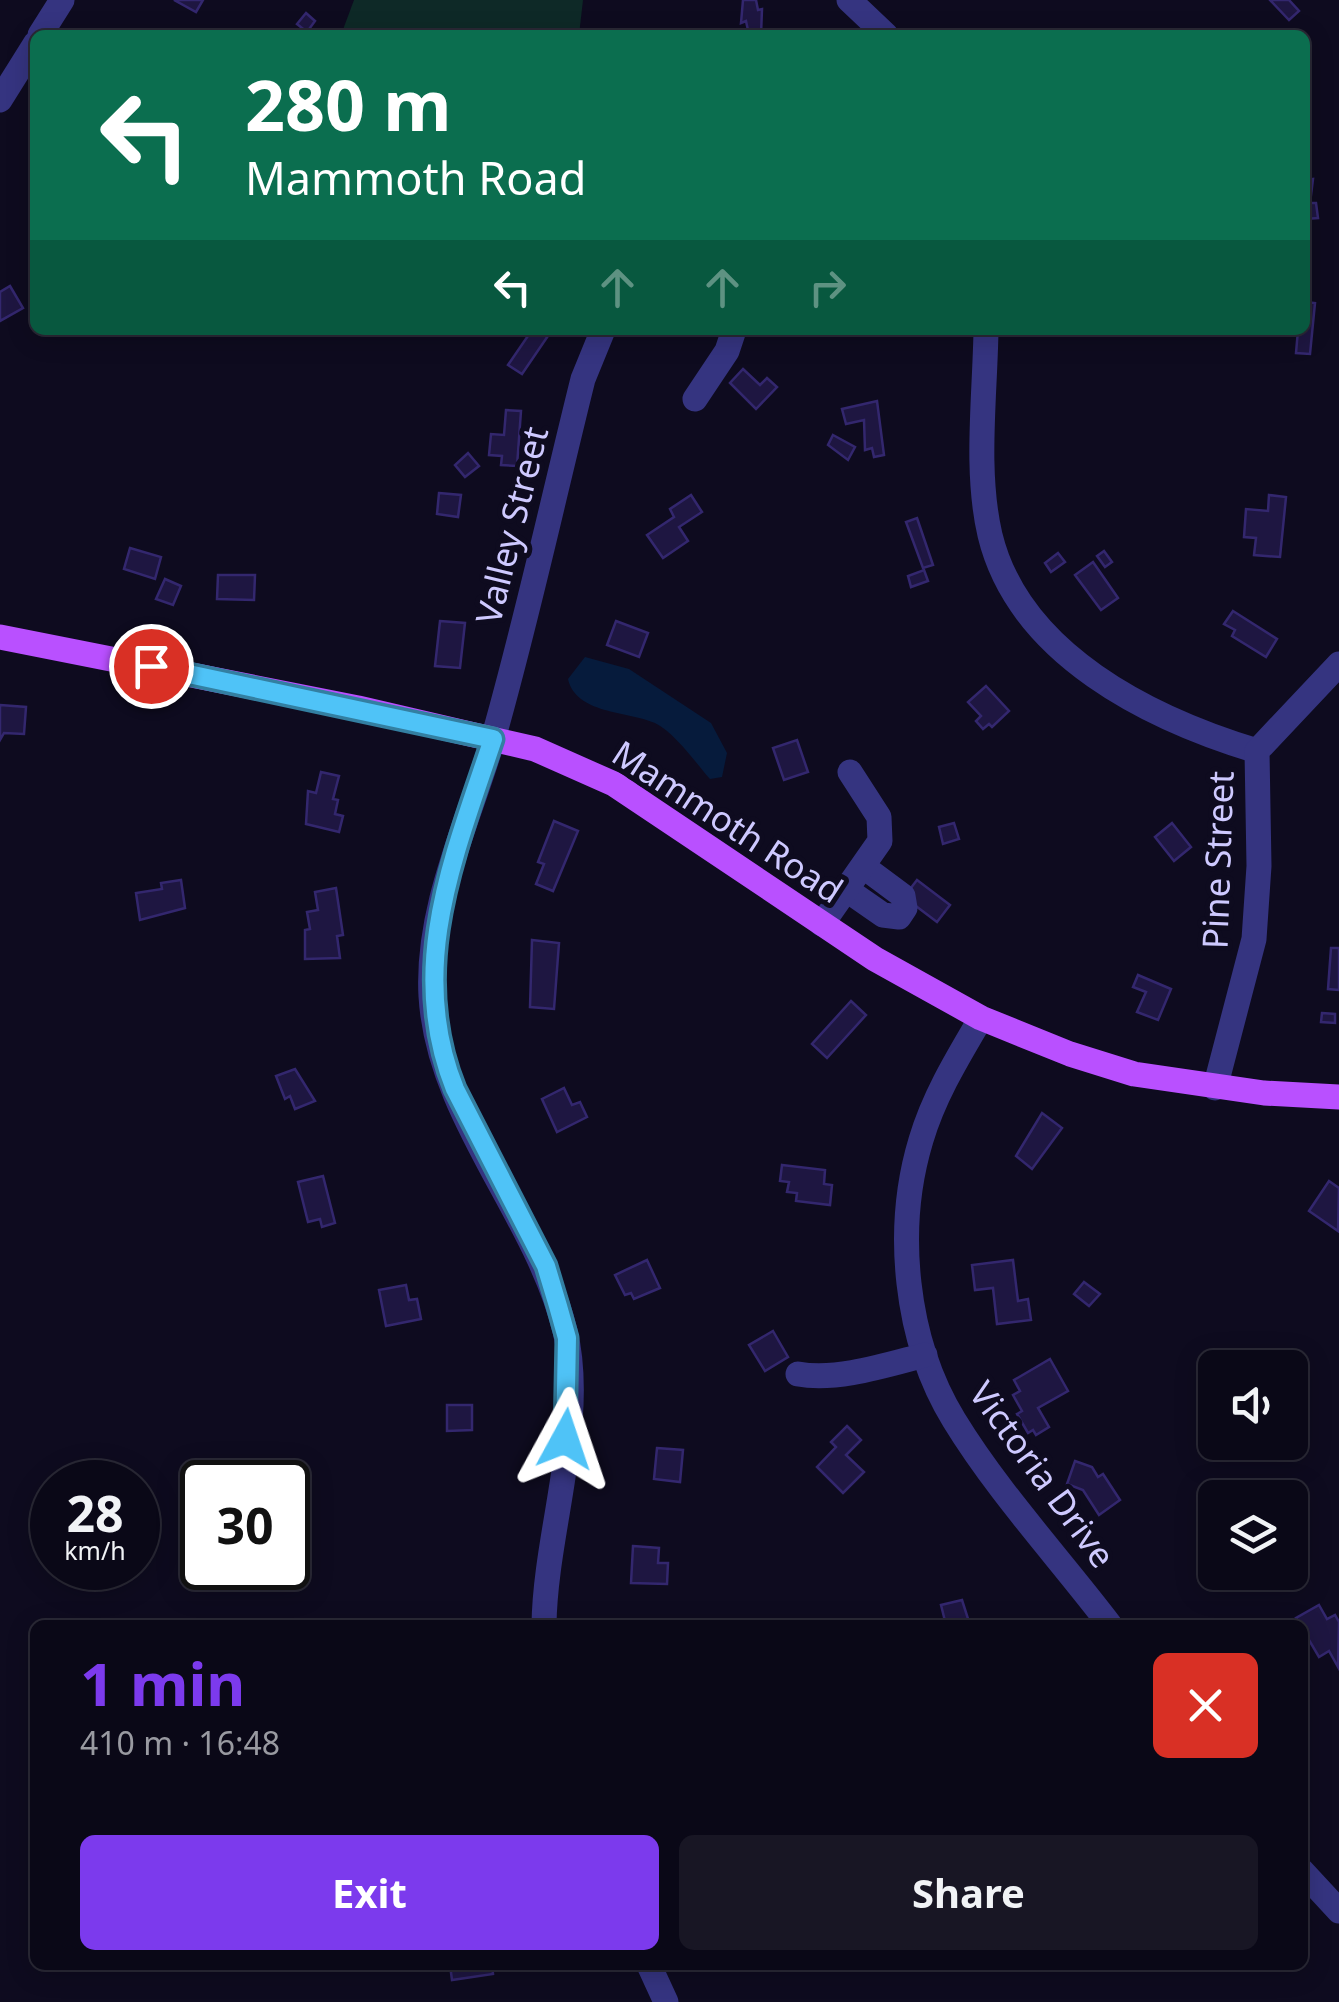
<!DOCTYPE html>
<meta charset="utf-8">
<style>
:root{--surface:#0a0817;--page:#181624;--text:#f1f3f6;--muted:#999aa1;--line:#2a2936;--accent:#7c3aed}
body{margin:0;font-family:"Noto Sans",sans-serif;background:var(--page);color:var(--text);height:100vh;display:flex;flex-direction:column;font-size:38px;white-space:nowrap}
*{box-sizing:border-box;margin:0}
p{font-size:32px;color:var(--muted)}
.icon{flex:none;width:55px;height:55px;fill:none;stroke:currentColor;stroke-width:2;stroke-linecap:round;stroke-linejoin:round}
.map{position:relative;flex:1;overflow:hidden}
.details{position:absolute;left:30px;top:1620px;width:1278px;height:350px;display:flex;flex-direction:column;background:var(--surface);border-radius:15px;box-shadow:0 5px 25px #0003,0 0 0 2px var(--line)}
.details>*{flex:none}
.top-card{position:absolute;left:30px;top:30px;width:1280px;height:305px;border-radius:15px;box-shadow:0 5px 25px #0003,0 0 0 2px var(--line);background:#0b6e4f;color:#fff;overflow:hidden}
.tools{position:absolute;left:1198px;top:1350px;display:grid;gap:20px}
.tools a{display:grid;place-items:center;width:110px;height:110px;border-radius:15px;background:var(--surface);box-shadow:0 5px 25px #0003,0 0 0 2px var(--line);font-size:50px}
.speed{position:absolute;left:30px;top:1460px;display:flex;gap:20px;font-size:50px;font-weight:700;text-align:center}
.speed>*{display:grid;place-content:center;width:130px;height:130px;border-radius:50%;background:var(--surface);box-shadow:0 5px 25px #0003,0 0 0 2px var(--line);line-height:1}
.speed small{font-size:25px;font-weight:400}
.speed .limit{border:5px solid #111;border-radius:15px;background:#fff;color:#111}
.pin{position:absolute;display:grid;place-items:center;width:85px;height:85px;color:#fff;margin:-42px;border:5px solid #fff;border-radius:50%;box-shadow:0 2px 10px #0007}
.me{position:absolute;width:110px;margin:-55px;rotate:5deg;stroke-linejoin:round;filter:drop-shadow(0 0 8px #0008)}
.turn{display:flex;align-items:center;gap:35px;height:210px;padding:0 50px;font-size:45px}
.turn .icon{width:130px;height:130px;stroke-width:2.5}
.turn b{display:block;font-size:70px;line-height:85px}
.lanes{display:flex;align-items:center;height:95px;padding:0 50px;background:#0003;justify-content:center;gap:50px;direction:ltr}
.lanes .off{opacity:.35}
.round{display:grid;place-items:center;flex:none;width:105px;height:105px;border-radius:15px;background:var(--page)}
.summary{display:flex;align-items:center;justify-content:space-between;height:170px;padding:0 50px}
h1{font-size:60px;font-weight:700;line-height:75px;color:var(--accent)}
.primary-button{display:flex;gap:20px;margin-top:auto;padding:20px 50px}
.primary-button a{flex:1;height:115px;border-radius:15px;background:var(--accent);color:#fff;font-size:40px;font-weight:700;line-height:115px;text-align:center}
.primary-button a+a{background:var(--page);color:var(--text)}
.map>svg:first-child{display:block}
.green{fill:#0e2927}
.water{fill:#061b3c}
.building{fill:#1e1641;stroke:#33276e;stroke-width:2.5}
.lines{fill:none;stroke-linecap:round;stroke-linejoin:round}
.minor{stroke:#353480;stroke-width:25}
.major{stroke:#b950ff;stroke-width:25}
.route-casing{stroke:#337fa1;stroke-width:25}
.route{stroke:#4fc3f7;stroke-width:18}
.labels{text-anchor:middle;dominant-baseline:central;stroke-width:10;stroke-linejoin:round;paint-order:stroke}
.street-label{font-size:35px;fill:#cec9ff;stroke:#0e0b1f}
</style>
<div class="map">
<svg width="1339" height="2002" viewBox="0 0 1339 2002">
<rect width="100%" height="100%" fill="#0e0b1f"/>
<!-- green -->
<polygon class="green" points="354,0 583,0 579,35 341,35"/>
<!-- water -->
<path class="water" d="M 585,657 L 629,669 L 711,723 L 727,753 L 722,777 L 710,779 C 695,762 675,733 655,723 C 627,711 576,714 568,679 Z"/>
<!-- building -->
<g class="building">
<polygon points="174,0 203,0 196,12"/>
<polygon points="743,0 756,0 758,10 762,9 761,35 749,35 746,21 741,23"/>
<polygon points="1270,0 1289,0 1299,11 1289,20"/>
<polygon points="306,13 315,21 307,32 297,24"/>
<polygon points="1313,179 1310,203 1316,203 1318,218 1305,219 1305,180"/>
<polygon points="10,286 23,308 0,321 0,292"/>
<polygon points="1305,302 1315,303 1310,354 1296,353 1298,330 1305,330"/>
<polygon points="532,330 552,330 522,374 508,365"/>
<polygon points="743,369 760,385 767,378 777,387 756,409 730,383"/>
<polygon points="877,401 884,455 874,457 872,448 865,450 864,420 846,424 842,409"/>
<polygon points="506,410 521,411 517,466 501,465 502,456 489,455 491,434 504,435"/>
<polygon points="833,435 855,447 848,460 828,445"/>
<polygon points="468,453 479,466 465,477 455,465"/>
<polygon points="439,493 461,495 458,517 437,514"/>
<polygon points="691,495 702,512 679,527 688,541 663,558 647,535 674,517 670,509"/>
<polygon points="1269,495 1286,497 1280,557 1254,555 1256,538 1244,537 1246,509 1268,511"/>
<polygon points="917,518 933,565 923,568 906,522"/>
<polygon points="130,548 161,557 155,579 124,569"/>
<polygon points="1104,551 1112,562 1105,567 1097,556"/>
<polygon points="1058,553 1065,562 1051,572 1045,563"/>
<polygon points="1093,562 1118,598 1101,610 1075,575"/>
<polygon points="924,570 928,581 911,587 908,576"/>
<polygon points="218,575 255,575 254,600 217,599"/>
<polygon points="165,579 181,586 173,605 156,599"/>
<polygon points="1233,611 1277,639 1266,657 1232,636 1235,630 1224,624"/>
<polygon points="440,621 465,623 460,668 435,666"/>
<polygon points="616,621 648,633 639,657 607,645"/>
<polygon points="986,686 1009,711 992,727 989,724 983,729 976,721 981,716 968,702"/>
<polygon points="0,705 26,707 24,734 4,733 0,740"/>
<polygon points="797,740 808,772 784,780 773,748"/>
<polygon points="321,772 339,776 333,799 338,800 335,814 343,816 339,832 306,824 308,791 316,793"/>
<polygon points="554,821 578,831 553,891 536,884 544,864 538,862"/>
<polygon points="954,823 959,839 943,844 939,827"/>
<polygon points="1172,823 1191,847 1174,861 1155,837"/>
<polygon points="181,880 185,908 140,920 136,893 162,889 161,883"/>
<polygon points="917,880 950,905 937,922 904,897"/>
<polygon points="336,888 343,935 337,936 340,958 305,959 305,930 310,929 307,912 318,910 315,892"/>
<polygon points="532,940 559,943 554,1009 530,1007"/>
<polygon points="1331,948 1339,948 1339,990 1328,989"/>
<polygon points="1138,975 1171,989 1158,1020 1137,1012 1146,992 1133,987"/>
<polygon points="851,1001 866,1015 827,1058 812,1044"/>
<polygon points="1322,1013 1335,1014 1335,1023 1321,1022"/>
<polygon points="295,1069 315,1101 295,1109 290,1096 285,1099 276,1076"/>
<polygon points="564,1088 572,1105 580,1102 587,1117 557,1132 542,1099"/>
<polygon points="1042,1113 1062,1128 1032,1169 1016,1156"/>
<polygon points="782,1165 825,1170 824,1184 832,1185 830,1205 796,1201 797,1193 787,1192 789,1182 780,1181"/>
<polygon points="323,1176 335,1223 322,1227 320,1219 308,1222 298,1182"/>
<polygon points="1329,1181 1339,1188 1338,1231 1309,1211"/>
<polygon points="647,1260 660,1288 634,1299 631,1293 625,1295 615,1275"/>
<polygon points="1013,1260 1018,1301 1028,1299 1031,1320 997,1324 993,1288 975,1290 972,1265"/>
<polygon points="1084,1282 1100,1294 1089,1306 1074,1294"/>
<polygon points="406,1285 409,1300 417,1299 421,1319 386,1326 379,1290"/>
<polygon points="773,1331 788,1357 765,1371 749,1345"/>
<polygon points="1050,1359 1068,1391 1038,1408 1049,1427 1036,1435 1033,1430 1028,1433 1017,1414 1022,1411 1013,1395 1020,1391 1014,1380"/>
<polygon points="447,1405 472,1405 472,1430 447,1431"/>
<polygon points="847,1426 861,1440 846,1455 864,1472 843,1493 817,1467 836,1447 831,1442"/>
<polygon points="657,1448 683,1450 680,1482 654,1479"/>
<polygon points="1075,1461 1092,1467 1098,1477 1103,1474 1120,1500 1099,1515 1083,1490 1067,1484"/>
<polygon points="1215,1525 1216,1572 1204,1576 1198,1555 1210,1551 1206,1540 1213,1537 1210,1526"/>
<polygon points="633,1546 659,1548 658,1563 668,1563 667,1584 631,1583"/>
<polygon points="962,1600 970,1625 946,1625 941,1605"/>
<polygon points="1319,1605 1327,1619 1335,1615 1339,1622 1338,1667 1329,1651 1319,1657 1296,1618"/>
<polygon points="450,1965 492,1965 493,1974 452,1980"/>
</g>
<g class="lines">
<!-- minor -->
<g class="minor">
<polyline points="849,0 886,35"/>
<polyline points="40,35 62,0"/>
<polyline points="0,100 35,44"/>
<path d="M 986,330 C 985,396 975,471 990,535 C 1019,655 1151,719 1257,751"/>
<polyline points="695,399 727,351 734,330"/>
<polyline points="847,890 883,915 899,917 905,908 903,896 864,867"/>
<polyline points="822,924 880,841 879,817 850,772"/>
<path d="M 981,1018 C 958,1057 934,1096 921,1140 C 894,1229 905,1340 954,1420 C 998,1492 1059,1558 1110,1625"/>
<polyline points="1215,1088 1254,939 1259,866 1257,751 1339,664"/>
<path d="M 798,1374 C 838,1381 886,1365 925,1355"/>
<path d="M 544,1625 C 545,1533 587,1421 565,1331 C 537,1215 438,1118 431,996 C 426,908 469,821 493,739 C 527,620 553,499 583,379 L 603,330"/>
<polyline points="1302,1871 1339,1911"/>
<polyline points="649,1965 666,2002"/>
</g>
<!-- major -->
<polyline class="major" points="0,637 358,708 535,749 614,784 875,959 981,1018 1070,1054 1134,1074 1264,1093 1339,1097"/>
</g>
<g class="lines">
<!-- route casing -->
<g class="route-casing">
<path id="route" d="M 151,666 L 493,739 C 454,856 406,968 455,1089 L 546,1266 L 558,1306 L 567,1338 L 565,1439"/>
</g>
<!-- route -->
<use href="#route" class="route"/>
</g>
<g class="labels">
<!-- street labels -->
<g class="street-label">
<text transform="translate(511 525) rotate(-76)">Valley Street</text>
<text transform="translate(728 821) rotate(33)">Mammoth Road</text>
<text transform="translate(1217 860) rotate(-88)">Pine Street</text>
<text transform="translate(1043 1474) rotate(54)">Victoria Drive</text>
</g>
</g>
</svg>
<div class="tools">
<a><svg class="icon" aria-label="sound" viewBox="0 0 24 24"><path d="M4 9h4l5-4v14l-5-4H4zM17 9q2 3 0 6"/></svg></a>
<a><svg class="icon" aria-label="layers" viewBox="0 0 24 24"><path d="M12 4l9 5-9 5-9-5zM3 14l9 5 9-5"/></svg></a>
</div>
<div class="speed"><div>28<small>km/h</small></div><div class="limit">30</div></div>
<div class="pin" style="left:151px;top:666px;background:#d93025"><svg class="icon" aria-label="arrive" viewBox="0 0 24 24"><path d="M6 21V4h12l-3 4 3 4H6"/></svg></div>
<svg class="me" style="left:565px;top:1439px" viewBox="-20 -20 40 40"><path d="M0-17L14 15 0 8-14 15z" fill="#4fc3f7" stroke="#fff" stroke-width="4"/></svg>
<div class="top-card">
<div class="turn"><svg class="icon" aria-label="left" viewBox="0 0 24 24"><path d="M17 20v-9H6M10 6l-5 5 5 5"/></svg><div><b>280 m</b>Mammoth Road</div></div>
<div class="lanes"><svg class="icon" aria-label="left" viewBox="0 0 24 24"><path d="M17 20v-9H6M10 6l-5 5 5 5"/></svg><svg class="icon off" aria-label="ahead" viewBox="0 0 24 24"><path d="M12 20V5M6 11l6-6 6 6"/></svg><svg class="icon off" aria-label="ahead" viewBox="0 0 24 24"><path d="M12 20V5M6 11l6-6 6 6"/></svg><svg class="icon off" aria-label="right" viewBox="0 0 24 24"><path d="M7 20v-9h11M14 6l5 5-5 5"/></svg></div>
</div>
<section class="details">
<div class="summary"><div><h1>1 min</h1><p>410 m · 16:48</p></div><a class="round" style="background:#d93025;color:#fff"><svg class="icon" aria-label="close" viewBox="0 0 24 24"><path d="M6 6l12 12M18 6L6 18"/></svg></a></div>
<div class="primary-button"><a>Exit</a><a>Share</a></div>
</section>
</div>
